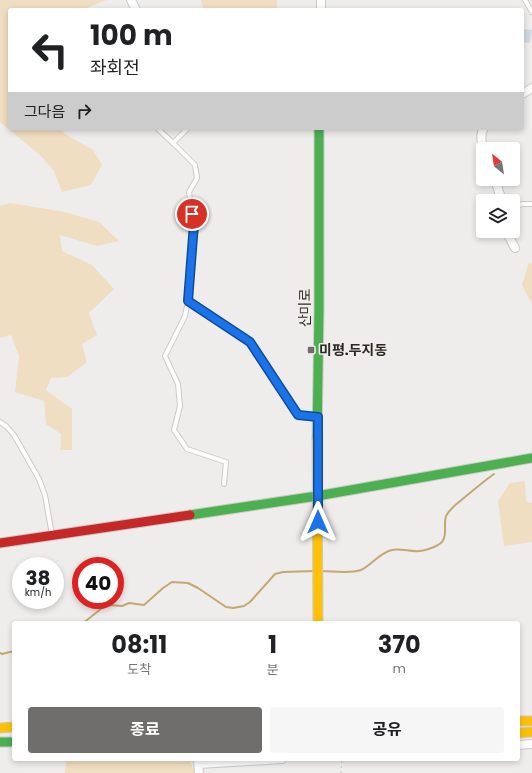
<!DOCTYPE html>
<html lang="ko">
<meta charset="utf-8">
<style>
:root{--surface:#fff;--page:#f6f6f6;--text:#202124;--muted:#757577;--accent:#6f6e6c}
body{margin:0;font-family:Poppins,"Noto Sans KR",sans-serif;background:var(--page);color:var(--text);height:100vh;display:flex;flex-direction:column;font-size:15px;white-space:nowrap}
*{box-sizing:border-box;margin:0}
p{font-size:13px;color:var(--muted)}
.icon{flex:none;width:22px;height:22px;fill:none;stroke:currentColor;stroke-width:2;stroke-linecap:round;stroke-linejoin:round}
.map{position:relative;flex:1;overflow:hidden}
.drawer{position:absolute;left:12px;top:621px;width:508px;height:140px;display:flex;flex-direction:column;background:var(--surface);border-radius:4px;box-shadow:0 2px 6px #0003}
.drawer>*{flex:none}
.hud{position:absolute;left:8px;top:8px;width:516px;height:122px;border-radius:4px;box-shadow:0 2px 6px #0003;background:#fff;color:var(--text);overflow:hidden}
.needle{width:26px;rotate:330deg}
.fabs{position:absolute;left:476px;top:142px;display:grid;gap:8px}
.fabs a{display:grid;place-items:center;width:44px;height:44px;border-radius:4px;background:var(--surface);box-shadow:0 2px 6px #0003;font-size:20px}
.speed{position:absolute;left:12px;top:557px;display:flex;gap:8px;font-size:20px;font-weight:700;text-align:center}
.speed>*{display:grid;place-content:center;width:52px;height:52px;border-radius:50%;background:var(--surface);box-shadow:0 2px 6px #0003;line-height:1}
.speed small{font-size:10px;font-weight:400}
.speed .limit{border:6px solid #d22;background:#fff;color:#111}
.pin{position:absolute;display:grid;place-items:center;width:34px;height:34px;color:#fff;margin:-17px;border:2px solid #fff;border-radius:50%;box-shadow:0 1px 4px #0007}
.me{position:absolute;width:44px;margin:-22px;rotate:0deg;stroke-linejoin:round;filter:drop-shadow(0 0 3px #0008)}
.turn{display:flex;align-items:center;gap:14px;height:84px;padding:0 16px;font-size:18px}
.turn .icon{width:52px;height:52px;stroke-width:2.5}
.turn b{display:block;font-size:28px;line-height:34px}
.then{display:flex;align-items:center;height:38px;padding:0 16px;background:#0003;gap:8px;font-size:15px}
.eta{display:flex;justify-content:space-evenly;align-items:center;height:68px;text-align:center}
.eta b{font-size:24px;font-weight:700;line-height:28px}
.button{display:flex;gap:8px;margin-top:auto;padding:8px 16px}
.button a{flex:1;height:46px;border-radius:4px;background:var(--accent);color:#fff;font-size:16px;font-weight:700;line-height:46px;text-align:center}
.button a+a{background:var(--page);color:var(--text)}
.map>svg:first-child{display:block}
.green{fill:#efdec1}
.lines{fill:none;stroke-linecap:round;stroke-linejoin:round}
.stream{stroke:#c5a770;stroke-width:2}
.building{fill:#d0d8e1}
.lane-casing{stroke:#cbcac8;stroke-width:6}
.street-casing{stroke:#cbcac8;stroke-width:10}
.fast-casing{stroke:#cbcac8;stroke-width:11}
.slow-casing{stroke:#cbcac8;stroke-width:11}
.jam-casing{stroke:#cbcac8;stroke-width:11}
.path{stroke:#cececd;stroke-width:1;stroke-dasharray:2 3;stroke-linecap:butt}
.lane{stroke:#fdfcfc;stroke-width:4}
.street{stroke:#fdfcfc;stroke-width:8}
.fast{stroke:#4caf50;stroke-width:9}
.slow{stroke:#ffc107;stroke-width:9}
.jam{stroke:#c62828;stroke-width:9}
.route-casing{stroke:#114b97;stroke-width:10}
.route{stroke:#1a73e8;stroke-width:7}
.poi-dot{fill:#6f6e6c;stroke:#f1eee9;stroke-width:1.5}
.labels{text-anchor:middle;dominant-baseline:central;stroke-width:3;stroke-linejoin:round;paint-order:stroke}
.street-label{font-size:14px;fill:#2a2927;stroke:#f1eee9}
.poi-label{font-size:14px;font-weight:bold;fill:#2a2927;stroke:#f1eee9;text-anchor:start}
</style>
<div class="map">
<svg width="532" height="773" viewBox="0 0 532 773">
<rect width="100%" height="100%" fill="#efedeb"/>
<!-- green -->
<g class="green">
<polygon points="0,0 106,0 89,7 86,10 10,10 10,128 61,128 65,134 93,150 102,165 91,185 62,192 54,171 41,156 0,122"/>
<polygon points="201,0 277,0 277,10 203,10"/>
<polygon points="10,203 65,212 99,222 119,241 97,246 60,235 62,251 92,265 114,289 89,313 97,335 82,344 87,362 67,377 51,378 46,390 72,409 72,450 60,450 61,434 46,424 44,401 15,392 19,356 11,335 0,338 0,206"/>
<polygon points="529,262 532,264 532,304 522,285"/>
<polygon points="525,481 526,500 528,502 532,503 532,542 504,546 498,501 510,483"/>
<polygon points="94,759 189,759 195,772 195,773 65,773 66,761"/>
</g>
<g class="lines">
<!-- stream -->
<g class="stream">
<path d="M 321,571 C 333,571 350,574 361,570 C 372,565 379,553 392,550 C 401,548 410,552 419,551 C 424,551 429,549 434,547 C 436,546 440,544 442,542 C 448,535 443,525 446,516 C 450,508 459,502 465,497 C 475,489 484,481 494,474"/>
<polyline points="82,623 87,620 102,608 109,605 122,606 129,603 144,605 163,588 172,582 188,583 198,588 226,607 233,608 244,606 250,602 275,574 283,572 315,571"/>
<polyline points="0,653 2,654 14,651"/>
</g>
</g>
<!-- building -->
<polygon class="building" points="522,29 532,30 530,43 522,42"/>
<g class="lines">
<!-- lane casing -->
<g class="lane-casing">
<g id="lane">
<polyline points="525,0 532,12"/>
<polyline points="157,128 173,143 188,128"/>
<polyline points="173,143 195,165 197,178 189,192 194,224 188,301 250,342 298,415 316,416"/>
<polyline points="513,207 522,204 532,204"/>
<polyline points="188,301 185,316 165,356 178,384 180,406 174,430 187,449 226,462 224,484"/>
<polyline points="0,422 6,426 14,435 39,479 45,495 52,535"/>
</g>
</g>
<!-- street casing -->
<g class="street-casing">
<g id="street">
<polyline points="131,0 136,10"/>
<polyline points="321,10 321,0"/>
<polyline points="522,94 532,88"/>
<path d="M 484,149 C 481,142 480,134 484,128"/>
<polyline points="495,179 499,192 503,201"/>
<polyline points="506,231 515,248"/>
<polyline points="518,745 532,744"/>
<polyline points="198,760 199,773"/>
<polyline points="199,764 282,759"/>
</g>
</g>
<!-- fast casing -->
<g class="fast-casing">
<g id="fast">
<polyline points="317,439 319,310 319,128"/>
<polyline points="190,515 317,496 532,458"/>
<polyline points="0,742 14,742"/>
</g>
</g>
<!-- slow casing -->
<g class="slow-casing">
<g id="slow">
<polyline points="317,439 318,623"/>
<polyline points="518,721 532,721"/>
<polyline points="0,728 14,727"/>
<polyline points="518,733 532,732"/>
</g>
</g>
<!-- jam casing -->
<g class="jam-casing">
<polyline id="jam" points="0,543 190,515"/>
</g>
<!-- path -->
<polyline class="path" points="341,773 342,759"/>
<!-- lane -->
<use href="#lane" class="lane"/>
<!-- street -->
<use href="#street" class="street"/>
<!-- fast -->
<use href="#fast" class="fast"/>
<!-- slow -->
<use href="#slow" class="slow"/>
<!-- jam -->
<use href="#jam" class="jam"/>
</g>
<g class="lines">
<!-- route casing -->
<g class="route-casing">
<polyline id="route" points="192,214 194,224 188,301 250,342 298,415 318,417 318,522"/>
</g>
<!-- route -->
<use href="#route" class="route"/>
</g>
<!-- markers -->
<rect class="poi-dot" x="307" y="346" width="8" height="8" rx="2"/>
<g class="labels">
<!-- street labels -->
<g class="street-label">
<text transform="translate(305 308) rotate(-90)">산미로</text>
</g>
<!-- poi labels -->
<g class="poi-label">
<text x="319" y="350">미평.두지동</text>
</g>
</g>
</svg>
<div class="fabs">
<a><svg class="needle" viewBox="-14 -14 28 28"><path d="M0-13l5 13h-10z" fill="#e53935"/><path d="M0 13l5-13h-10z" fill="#757577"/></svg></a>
<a><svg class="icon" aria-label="layers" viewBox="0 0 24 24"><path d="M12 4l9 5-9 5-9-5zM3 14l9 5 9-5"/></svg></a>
</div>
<div class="speed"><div>38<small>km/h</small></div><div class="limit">40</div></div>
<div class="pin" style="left:192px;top:214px;background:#d93025"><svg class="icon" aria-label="arrive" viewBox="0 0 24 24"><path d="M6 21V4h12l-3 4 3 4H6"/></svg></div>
<svg class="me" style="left:318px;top:522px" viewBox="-20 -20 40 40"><path d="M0-17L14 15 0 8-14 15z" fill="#1a73e8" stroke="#fff" stroke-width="4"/></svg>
<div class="hud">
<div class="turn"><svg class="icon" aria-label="left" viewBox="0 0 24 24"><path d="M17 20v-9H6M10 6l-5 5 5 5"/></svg><div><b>100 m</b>좌회전</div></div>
<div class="then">그다음<svg class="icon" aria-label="right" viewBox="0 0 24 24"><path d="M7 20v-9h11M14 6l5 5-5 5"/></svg></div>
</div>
<section class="drawer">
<div class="eta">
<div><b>08:11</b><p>도착</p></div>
<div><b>1</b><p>분</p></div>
<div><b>370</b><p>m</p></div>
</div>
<div class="button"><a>종료</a><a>공유</a></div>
</section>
</div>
